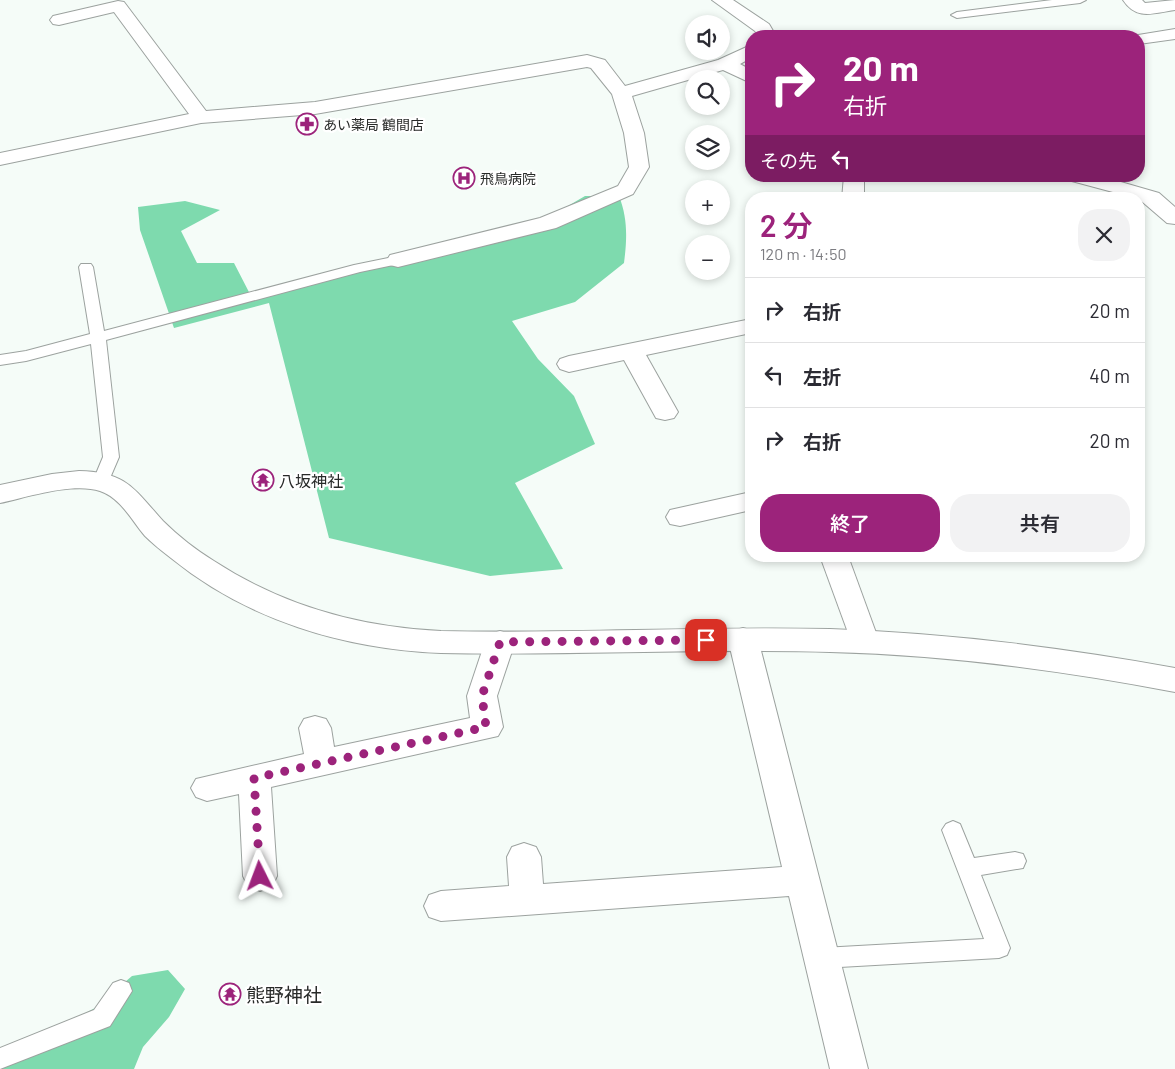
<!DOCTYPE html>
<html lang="ja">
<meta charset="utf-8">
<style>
:root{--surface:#fff;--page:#f2f2f3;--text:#2b2b33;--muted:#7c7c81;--line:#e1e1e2;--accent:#9c237b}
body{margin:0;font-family:Barlow,"Noto Sans JP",sans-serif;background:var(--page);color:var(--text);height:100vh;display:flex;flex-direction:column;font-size:19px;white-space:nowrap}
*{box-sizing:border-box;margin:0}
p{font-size:16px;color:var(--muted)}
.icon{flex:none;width:28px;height:28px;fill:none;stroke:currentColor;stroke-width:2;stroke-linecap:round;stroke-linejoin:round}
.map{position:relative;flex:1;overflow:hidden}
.sheet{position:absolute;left:745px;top:192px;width:400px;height:370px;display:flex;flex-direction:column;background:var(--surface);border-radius:20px;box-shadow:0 2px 8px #0003}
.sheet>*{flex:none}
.hud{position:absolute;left:745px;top:30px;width:400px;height:152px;border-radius:20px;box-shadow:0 2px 8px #0003;background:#9c237b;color:#fff;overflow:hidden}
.controls{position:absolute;left:685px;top:15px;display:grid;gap:10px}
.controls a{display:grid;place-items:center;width:45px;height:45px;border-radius:50%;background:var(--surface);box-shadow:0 2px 8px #0003;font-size:25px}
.pin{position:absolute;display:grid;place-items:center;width:42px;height:42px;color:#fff;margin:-21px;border-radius:10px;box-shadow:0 2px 8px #0006}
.me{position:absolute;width:55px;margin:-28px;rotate:357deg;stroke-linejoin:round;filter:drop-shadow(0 0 4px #0008)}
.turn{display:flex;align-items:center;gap:18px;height:105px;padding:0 15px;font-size:22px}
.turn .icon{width:65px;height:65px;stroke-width:2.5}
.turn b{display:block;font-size:35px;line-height:42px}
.then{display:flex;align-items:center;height:48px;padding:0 15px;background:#0003;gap:10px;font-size:19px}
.round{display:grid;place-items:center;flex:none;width:52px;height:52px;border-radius:20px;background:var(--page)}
.head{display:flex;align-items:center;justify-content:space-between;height:85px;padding:0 15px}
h1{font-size:30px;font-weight:600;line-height:38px;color:var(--accent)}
.action{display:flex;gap:10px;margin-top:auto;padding:10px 15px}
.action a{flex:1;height:58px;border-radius:20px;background:var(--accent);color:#fff;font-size:20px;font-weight:600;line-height:58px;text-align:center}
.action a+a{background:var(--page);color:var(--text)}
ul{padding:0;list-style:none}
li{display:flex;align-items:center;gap:15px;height:65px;padding:0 15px;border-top:1px solid var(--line)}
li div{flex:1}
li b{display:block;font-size:19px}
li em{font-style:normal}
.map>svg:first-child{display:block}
.forest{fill:#7edaae}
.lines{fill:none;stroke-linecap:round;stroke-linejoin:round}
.service-casing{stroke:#9ca29f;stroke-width:2}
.minor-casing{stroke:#9ca29f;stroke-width:2}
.tertiary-casing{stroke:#9ca29f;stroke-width:2}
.service{fill:#fff;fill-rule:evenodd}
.minor{fill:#fff;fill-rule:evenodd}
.tertiary{fill:#fff;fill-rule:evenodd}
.route{stroke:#9c237b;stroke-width:9;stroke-dasharray:0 16.2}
.labels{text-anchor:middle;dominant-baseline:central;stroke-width:4.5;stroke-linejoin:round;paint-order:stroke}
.far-poi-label{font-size:14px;fill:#282a29;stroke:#fff;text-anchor:start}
.poi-label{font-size:16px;fill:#282a29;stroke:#fff;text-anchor:start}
.near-poi-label{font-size:19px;fill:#282a29;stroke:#fff;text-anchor:start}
</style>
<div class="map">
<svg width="1175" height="1069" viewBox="0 0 1175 1069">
<rect width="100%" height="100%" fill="#f5fcf8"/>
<!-- forest -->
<g class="forest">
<path d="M 585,196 L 619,196 C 628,219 627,239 624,263 L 575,302 L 512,321 L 538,359 L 574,396 L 595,444 L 515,483 L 563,569 L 490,576 L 329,538 L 269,303 L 174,328 L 140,230 L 138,207 L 185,201 L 220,210 L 181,231 L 197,263 L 234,263 L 251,296 L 513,238 Z"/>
<polygon points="168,970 185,989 169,1017 143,1047 134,1069 0,1069 0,1058 95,1008 132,976"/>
</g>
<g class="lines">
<!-- service casing -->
<g class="service-casing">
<g id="service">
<polygon points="1052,0 1086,0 1080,3 957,18 951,15 957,12"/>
<polygon points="398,256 403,257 405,260 403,263 360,272 106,340 119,457 107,485 95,485 93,481 103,457 91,344 26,361 0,365 0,355 26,351 90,334 79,267 81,264 91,264 93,267 104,331 354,265"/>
<polygon points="953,821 960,824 974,858 1015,852 1023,854 1026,861 1023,868 981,875 1010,948 1007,955 999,958 822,968 814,965 811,958 814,951 822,948 984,939 942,830 946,824"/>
<polygon points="121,980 129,983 132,991 110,1026 0,1069 0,1048 94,1010 113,983"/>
</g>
</g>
<!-- minor casing -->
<g class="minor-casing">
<g id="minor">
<polygon points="712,0 733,0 769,24 776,36 758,36 755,31"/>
<path d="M 1123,0 L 1142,0 L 1145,3 L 1175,0 L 1175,10 C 1153,13 1137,21 1123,0 Z"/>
<polygon points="118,1 124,2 206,111 315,102 587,55 605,60 625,86 718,60 751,45 751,58 740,64 751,70 751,83 723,70 632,96 644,133 649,167 633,194 556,228 398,267 390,265 387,260 390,255 540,218 618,186 629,167 624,133 612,94 591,68 587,67 315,114 201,123 0,165 0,153 189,114 114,12 59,25 53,24 50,20 53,16"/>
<polygon points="1175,29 1175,39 1139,44 1139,36 1132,36"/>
<polygon points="844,176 864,176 864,199 842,199"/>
<polygon points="1065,176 1100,176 1159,193 1175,207 1175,224 1167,223 1139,199 1068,180"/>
<polygon points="751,319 751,333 646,355 678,412 674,418 665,420 656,418 624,360 569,372 560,369 557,364 560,359 569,356"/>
<polygon points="751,492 751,510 680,526 670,524 666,517 670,510"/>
<polygon points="820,556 848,556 879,641 874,649 864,652 854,649"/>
<polygon points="743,628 753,631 758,639 868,1069 830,1069 789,896 441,921 429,917 424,906 429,895 441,891 509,886 507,857 512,847 524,843 536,847 541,857 543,884 782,867 728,639 733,631"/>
<polygon points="500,631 510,634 515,642 497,696 503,727 498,736 271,787 277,876 272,886 260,891 248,886 243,876 239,794 207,801 196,797 191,788 196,779 304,754 299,728 304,719 315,716 326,719 331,728 334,747 470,718 467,696 485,642 490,634"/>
</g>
</g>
<!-- tertiary casing -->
<g class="tertiary-casing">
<path id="tertiary" d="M 79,471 C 127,472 134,489 163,521 C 178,536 196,550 214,561 C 283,606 359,627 441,631 C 570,634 700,626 830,629 C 946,633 1061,647 1175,668 L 1175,692 C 1061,670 946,655 830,652 C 700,648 570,656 441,653 C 344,649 247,620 171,558 C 162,551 153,544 145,536 C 132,521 121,498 100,491 C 73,482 28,497 0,503 L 0,485 L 52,474 Z"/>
</g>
<!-- service -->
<use href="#service" class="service"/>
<!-- minor -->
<use href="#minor" class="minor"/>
<!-- tertiary -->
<use href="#tertiary" class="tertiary"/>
</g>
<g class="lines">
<!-- route -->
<polyline class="route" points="260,876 254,778 486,727 482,696 500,642 706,640"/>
</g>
<!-- icons -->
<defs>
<g id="pharmacy-ring" transform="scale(1.125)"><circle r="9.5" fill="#fff" stroke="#9c237b" stroke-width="1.5"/><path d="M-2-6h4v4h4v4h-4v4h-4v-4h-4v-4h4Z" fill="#9c237b"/></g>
<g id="hospital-ring" transform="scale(1.125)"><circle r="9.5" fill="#fff" stroke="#9c237b" stroke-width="1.5"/><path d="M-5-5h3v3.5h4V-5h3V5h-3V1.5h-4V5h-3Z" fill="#9c237b"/></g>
<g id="temple-ring" transform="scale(1.125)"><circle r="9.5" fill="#fff" stroke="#9c237b" stroke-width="1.5"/><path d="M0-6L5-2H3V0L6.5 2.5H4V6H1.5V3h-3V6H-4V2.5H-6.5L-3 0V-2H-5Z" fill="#9c237b"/></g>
</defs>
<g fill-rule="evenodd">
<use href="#pharmacy-ring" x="307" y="124"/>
<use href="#hospital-ring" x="464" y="178"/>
<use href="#temple-ring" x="263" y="480"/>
<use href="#temple-ring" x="230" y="994"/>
</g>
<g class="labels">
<!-- far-poi labels -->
<g class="far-poi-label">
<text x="323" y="124">あい薬局 鶴間店</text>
<text x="480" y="178">飛鳥病院</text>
</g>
<!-- poi labels -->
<g class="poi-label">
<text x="279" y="480">八坂神社</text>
</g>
<!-- near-poi labels -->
<g class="near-poi-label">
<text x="246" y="994">熊野神社</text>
</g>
</g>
</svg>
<div class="controls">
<a><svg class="icon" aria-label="sound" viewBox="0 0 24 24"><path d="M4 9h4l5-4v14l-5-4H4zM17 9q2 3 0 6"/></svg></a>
<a><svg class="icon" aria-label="search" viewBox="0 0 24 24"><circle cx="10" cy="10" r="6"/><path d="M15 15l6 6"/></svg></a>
<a><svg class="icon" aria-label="layers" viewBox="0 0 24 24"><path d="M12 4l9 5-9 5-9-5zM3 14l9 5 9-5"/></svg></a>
<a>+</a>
<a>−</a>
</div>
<div class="pin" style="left:706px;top:640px;background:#d93025"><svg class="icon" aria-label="arrive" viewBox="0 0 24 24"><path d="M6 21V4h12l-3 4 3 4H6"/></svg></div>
<svg class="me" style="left:260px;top:876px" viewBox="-20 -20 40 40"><path d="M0-17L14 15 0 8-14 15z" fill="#9c237b" stroke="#fff" stroke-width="4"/></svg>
<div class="hud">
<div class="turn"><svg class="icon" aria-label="right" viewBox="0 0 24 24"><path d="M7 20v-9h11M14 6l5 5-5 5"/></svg><div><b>20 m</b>右折</div></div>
<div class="then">その先<svg class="icon" aria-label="left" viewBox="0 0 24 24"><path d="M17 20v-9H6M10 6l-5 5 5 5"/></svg></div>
</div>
<section class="sheet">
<div class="head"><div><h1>2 分</h1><p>120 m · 14:50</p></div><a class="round"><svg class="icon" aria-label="close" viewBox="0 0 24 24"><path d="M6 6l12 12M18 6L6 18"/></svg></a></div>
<ul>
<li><svg class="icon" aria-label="right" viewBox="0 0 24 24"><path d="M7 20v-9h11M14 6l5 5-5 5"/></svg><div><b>右折</b></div><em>20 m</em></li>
<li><svg class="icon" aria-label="left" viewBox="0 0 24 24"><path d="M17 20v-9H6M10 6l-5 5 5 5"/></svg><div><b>左折</b></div><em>40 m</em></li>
<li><svg class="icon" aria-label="right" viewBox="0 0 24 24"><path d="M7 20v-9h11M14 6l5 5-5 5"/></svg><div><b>右折</b></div><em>20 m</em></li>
</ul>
<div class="action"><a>終了</a><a>共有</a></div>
</section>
</div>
